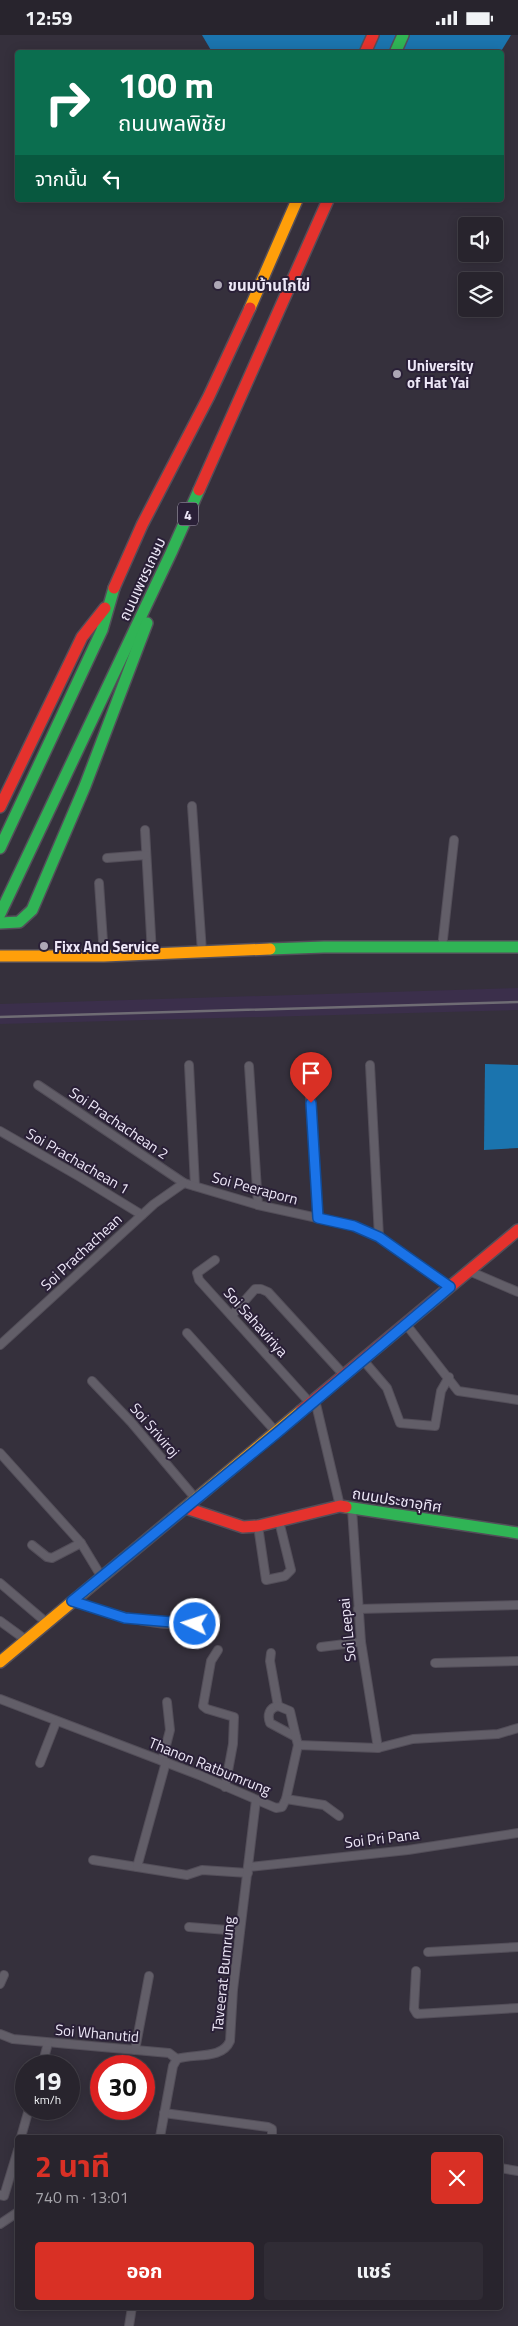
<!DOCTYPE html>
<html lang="th">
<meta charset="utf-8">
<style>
:root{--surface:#28242d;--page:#302c35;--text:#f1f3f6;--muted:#a5a4aa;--line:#444149;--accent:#d93025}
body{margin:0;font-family:"Titillium Web","Noto Sans Thai",sans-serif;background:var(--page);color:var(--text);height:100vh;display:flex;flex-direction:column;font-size:19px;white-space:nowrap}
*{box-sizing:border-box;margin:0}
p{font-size:16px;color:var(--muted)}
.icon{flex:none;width:28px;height:28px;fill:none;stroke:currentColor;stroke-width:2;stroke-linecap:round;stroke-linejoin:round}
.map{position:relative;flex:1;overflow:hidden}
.panel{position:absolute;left:15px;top:2100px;width:488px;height:175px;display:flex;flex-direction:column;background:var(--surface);border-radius:5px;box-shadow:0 2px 12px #0003,0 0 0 1px var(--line)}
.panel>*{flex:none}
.top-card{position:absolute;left:15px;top:15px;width:489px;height:152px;border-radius:5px;box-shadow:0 2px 12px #0003,0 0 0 1px var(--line);background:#0b6e4f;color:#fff;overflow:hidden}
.buttons{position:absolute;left:458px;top:182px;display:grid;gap:10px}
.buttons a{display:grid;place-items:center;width:45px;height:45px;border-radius:5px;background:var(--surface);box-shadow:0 2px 12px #0003,0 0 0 1px var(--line);font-size:25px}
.speed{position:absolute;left:15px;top:2020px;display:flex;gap:10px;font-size:25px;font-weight:700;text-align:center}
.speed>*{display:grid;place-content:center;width:65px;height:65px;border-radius:50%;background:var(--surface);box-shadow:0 2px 12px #0003,0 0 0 1px var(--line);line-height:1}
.speed small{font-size:12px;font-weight:400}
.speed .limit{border:8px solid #d22;background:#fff;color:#111}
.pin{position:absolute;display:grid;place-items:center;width:42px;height:42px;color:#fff;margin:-51px -21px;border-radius:50% 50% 50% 0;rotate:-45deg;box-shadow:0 0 5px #0007}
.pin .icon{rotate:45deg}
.me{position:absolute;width:55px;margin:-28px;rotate:274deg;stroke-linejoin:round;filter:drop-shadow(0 0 4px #0008)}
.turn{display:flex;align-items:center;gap:18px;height:105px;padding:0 20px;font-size:22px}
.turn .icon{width:65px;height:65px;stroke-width:2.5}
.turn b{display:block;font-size:35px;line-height:42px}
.then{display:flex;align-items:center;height:48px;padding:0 20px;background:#0003;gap:10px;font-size:19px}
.round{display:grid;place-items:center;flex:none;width:52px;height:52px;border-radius:5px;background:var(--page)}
.overview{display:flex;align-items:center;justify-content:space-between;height:85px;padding:0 20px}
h1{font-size:30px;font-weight:700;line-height:38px;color:var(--accent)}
.cta{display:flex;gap:10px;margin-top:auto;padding:10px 20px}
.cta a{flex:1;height:58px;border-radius:5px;background:var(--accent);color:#fff;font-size:20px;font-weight:700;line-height:58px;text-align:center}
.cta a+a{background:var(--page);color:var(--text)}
.status{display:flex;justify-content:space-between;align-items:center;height:35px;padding:0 25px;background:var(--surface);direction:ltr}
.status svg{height:14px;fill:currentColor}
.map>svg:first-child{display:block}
.built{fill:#3b2f4b}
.water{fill:#1b74ae}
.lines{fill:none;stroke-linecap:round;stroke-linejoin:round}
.street-casing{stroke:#534e59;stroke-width:10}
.fast-casing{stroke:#534e59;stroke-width:14}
.slow-casing{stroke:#534e59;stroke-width:14}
.jam-casing{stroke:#534e59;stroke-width:14}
.street{stroke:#625e68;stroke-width:8}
.fast{stroke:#30b455;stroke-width:11}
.slow{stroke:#ff9f0a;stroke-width:11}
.jam{stroke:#e5322d;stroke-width:11}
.rail{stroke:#6f6c74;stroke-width:2.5}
.route-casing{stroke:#114b97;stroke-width:12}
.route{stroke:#1a73e8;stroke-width:9}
.poi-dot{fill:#ada7b6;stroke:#2a2037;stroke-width:2}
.labels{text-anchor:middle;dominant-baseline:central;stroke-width:4;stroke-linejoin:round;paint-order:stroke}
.shield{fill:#2a2037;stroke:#b2abbd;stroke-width:1}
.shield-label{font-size:14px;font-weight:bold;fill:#ede7f7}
.poi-label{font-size:15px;font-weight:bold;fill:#ede7f7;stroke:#2a2037;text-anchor:start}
.street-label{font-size:15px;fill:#ede7f7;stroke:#2a2037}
</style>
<div class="status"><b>12:59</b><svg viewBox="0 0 49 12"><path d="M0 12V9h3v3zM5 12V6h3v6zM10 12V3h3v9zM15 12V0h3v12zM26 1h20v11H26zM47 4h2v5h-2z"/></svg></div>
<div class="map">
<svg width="518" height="2291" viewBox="0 0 518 2291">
<rect width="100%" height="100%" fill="#35303c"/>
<!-- built -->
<polygon class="built" points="518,953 518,975 0,989 0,969"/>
<!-- water -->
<g class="water">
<polygon points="202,0 511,0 500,18 212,17"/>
<polygon points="485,1029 518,1030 518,1113 484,1115"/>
</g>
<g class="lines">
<!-- street casing -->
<g class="street-casing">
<g id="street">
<polyline points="192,771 202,917"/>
<polyline points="145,795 152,919"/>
<polyline points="107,823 146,820"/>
<polyline points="99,848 104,921"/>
<polyline points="442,913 454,805"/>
<polyline points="189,1030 195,1151"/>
<polyline points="308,1030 318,1183"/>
<polyline points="370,1030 379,1202"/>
<polyline points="249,1031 258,1170"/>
<polyline points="38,1050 184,1148 258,1170 354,1191 379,1202 449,1252"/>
<polyline points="0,1096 80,1142 142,1180"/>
<polyline points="215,1225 197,1238 199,1245 311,1369"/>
<polyline points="469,1236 518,1257"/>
<polyline points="232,1280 255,1254 261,1254 268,1257 344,1340"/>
<polyline points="405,1288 458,1356 518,1365"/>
<polyline points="187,1298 277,1398"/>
<polyline points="0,1310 154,1169 184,1148"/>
<polyline points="363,1325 387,1353 400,1388 435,1391 441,1356 449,1342"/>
<polyline points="92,1346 131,1387 196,1464"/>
<polyline points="315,1365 340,1471"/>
<polyline points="0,1418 81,1508 101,1541"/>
<polyline points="352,1474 361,1607 378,1713"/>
<polyline points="258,1491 266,1545 285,1541 291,1535 279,1486"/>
<polyline points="32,1510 47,1522 52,1523 81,1508"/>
<polyline points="0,1548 47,1588"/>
<path d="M 72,1566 C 108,1579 181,1601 216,1582"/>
<polyline points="358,1574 518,1570"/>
<polyline points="0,1586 26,1605"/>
<polyline points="321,1612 361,1607"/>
<polyline points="218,1615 211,1626 203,1671 207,1674 234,1682 233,1709 225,1752"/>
<path d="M 271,1618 L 270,1626 L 278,1671 C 269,1673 267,1680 270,1688 L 296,1702 L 298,1710"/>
<polyline points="435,1628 518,1626"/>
<polyline points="0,1664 199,1740 276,1773 282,1772 286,1764 298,1710 378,1713 413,1704 498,1699 518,1693"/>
<polyline points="278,1671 290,1676 296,1702"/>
<polyline points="162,1726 170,1695 167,1667"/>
<polyline points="40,1728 56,1687"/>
<polyline points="286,1764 324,1770 339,1781"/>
<polyline points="93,1825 187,1840 202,1835 248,1838"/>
<polyline points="137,1832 166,1727"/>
<polyline points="249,1832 408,1815 518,1798"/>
<polyline points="189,1892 240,1896"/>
<polyline points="428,1917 518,1912"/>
<polyline points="416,1936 414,1974 417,1979 518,1973"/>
<polyline points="0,1949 4,1940"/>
<polyline points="0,1999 13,2004 169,2018 177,2024"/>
<polyline points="135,2015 149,1941"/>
<polyline points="42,2031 48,2008"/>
<polyline points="164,2078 268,2092 272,2094 272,2102"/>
<polyline points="21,2102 29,2074"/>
<path d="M 160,2102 L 173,2031 L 177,2024 C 194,2018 222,2025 230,2006 L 233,1955 L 256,1765"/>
<polyline points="500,2133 518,2136"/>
<polyline points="0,2160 4,2161 18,2115"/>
<polyline points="0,2189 18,2177"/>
<polyline points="129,2291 132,2272"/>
</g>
</g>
<!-- fast casing -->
<g class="fast-casing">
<g id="fast">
<polyline points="395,18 403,0"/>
<polyline points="0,813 102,595 114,553"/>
<polyline points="0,879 171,518 199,455"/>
<polyline points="0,888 19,887 32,875 85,751 147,588"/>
<polyline points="270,914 324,912 518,912"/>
<polyline points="346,1472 518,1498"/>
</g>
</g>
<!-- slow casing -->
<g class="slow-casing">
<g id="slow">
<polyline points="250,273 297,165"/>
<polyline points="0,921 104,921 270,914"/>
<polyline points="0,1627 301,1376"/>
</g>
</g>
<!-- jam casing -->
<g class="jam-casing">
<g id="jam">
<polyline points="365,18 373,0"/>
<polyline points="199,455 328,165"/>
<polyline points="114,553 142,490 209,361 250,273"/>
<polyline points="0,772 82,602 105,573"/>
<polyline points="301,1376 518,1195"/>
<polyline points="186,1473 243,1492 258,1491 340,1471 346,1472"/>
</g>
</g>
<!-- street -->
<use href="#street" class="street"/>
<!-- fast -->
<use href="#fast" class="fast"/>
<!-- slow -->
<use href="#slow" class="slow"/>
<!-- jam -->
<use href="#jam" class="jam"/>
<!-- rail -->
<polyline class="rail" points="0,982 518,967"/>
</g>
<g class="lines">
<!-- route casing -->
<g class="route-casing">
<polyline id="route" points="195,1589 125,1583 72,1566 277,1398 450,1252 379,1202 354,1191 318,1183 311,1068"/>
</g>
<!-- route -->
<use href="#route" class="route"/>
</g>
<!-- markers -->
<g class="poi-dot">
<circle cx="218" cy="250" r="5"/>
<circle cx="397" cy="339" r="5"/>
<circle cx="44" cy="911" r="5"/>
</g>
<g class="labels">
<!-- shield labels -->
<rect class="shield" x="178" y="467.5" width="20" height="23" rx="4"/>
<g class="shield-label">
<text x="188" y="479">4</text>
</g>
<!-- poi labels -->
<g class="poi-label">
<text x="228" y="250">ขนมบ้านโกไข่</text>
<text x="407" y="330">University<tspan x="407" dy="17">of Hat Yai</tspan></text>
<text x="54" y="911">Fixx And Service</text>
</g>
<!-- street labels -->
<g class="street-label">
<text transform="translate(142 544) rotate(-65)">ถนนเพชรเกษม</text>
<text transform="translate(119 1088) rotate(34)">Soi Prachachean 2</text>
<text transform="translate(78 1126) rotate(30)">Soi Prachachean 1</text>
<text transform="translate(255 1153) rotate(15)">Soi Peeraporn</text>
<text transform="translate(81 1217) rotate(-43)">Soi Prachachean</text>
<text transform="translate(256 1287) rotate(48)">Soi Sahaviriya</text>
<text transform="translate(155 1395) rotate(49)">Soi Sriviroj</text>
<text transform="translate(397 1465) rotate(9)">ถนนประชาอุทิศ</text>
<text transform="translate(347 1595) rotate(-96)">Soi Leepai</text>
<text transform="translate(210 1731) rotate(22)">Thanon Ratbumrung</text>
<text transform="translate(382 1803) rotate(-7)">Soi Pri Pana</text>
<text transform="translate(223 1939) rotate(-84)">Taveerat Bumrung</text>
<text transform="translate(97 1998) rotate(5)">Soi Whanutid</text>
</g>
</g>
</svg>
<div class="buttons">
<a><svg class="icon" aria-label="sound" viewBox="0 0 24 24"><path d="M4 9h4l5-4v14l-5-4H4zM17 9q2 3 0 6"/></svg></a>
<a><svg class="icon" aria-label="layers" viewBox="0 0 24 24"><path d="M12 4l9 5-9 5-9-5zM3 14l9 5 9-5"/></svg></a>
</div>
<div class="speed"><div>19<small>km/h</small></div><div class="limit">30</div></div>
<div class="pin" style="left:311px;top:1068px;background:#d93025"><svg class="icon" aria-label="arrive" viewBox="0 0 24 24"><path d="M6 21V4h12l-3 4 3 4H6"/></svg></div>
<svg class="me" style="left:195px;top:1589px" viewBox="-20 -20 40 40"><circle r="17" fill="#1a73e8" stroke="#fff" stroke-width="3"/><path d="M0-11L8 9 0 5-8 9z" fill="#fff"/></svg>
<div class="top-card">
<div class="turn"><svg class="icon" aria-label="right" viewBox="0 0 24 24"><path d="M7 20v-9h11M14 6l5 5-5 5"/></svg><div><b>100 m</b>ถนนพลพิชัย</div></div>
<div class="then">จากนั้น<svg class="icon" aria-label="left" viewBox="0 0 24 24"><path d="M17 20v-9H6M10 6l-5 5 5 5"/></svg></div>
</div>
<section class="panel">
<div class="overview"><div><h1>2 นาที</h1><p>740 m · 13:01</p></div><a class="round" style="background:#d93025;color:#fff"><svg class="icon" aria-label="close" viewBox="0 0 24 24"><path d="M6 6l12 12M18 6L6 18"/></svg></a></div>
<div class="cta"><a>ออก</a><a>แชร์</a></div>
</section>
</div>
